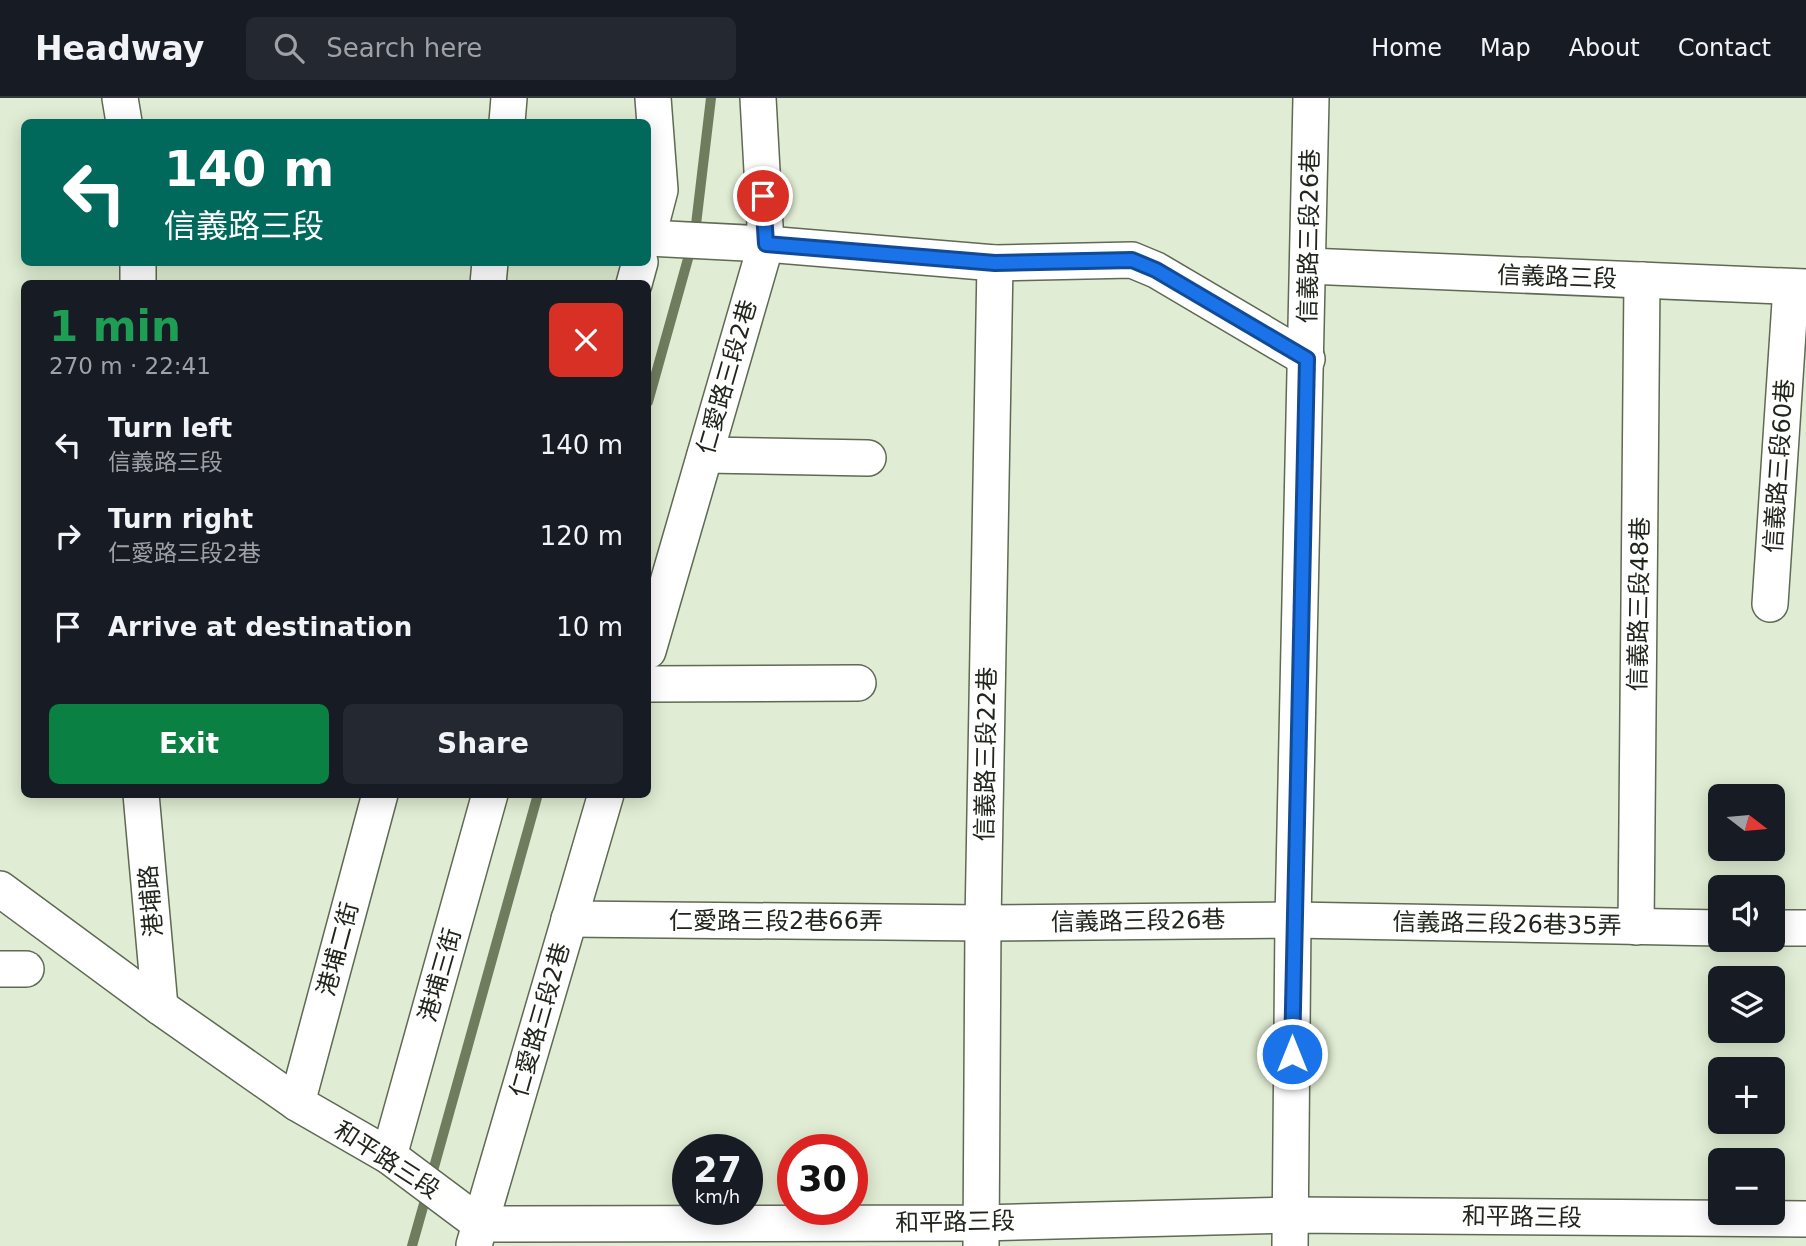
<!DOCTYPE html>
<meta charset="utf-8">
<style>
:root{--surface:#171b24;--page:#242831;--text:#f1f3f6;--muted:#9ea1a6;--line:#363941;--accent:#0b8043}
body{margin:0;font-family:"DejaVu Sans","Noto Sans TC",sans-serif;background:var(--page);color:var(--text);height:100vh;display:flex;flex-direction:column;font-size:26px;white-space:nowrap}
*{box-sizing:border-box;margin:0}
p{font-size:23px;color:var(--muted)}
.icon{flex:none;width:38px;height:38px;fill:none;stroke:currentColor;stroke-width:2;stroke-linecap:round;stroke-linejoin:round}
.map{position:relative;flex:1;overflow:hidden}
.panel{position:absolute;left:21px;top:182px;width:630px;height:518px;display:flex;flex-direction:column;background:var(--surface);border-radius:10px;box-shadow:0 4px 18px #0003}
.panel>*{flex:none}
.top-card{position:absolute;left:21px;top:21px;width:630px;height:147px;border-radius:10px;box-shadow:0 4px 18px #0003;background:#00695c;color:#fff;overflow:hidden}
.needle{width:46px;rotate:106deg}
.buttons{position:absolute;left:1708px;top:686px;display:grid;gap:14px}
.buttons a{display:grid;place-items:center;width:77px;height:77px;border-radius:10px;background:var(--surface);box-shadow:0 4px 18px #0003;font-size:35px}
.speed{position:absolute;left:672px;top:1036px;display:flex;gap:14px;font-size:35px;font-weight:700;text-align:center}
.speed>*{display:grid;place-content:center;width:91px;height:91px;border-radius:50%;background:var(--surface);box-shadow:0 4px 18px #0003;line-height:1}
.speed small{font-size:18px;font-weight:400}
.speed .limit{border:10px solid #d22;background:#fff;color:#111}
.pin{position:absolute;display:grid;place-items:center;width:60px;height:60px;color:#fff;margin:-30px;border:4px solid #fff;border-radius:50%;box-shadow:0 2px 7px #0007}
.me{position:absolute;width:77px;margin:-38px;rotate:0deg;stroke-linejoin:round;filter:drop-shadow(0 0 5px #0008)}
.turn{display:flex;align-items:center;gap:24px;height:147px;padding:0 28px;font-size:32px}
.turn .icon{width:91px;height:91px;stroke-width:2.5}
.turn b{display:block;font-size:49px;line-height:60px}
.round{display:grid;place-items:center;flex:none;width:74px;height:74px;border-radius:10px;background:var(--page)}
.overview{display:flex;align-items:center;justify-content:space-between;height:119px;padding:0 28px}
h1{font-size:42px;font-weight:600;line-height:52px;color:#1e9e55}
.button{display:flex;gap:14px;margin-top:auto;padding:14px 28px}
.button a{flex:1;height:80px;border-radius:10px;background:var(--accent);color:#fff;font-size:28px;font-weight:600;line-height:80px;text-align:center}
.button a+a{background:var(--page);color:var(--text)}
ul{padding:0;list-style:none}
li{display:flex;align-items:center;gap:21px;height:91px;padding:0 28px}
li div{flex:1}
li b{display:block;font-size:26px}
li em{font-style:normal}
header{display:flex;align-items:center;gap:42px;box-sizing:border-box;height:98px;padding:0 35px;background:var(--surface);border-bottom:2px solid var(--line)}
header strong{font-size:33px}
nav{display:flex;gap:38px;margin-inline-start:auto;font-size:24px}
.search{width:490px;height:63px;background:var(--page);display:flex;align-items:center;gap:18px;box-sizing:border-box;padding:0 24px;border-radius:10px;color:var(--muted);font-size:26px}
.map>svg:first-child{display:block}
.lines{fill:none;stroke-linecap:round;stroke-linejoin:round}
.stream{stroke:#6f7d5e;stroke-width:10}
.minor-casing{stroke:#5f6953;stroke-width:38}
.minor{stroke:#fff;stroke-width:35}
.route-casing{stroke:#114b97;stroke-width:18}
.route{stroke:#1a73e8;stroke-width:12}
.labels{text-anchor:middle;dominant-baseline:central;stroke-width:6;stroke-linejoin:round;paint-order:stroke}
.street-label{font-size:24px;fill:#21251c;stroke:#fff}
</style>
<header>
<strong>Headway</strong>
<div class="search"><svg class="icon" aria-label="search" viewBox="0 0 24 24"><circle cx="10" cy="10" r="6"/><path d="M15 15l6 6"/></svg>Search here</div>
<nav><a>Home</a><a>Map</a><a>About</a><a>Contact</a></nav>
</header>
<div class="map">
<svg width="1806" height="1148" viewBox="0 0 1806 1148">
<rect width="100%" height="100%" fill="#e0ecd3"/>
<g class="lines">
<!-- stream -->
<g class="stream">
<polyline points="695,135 711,0"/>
<polyline points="648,304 691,150"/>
<polyline points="431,1080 538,696"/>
<polyline points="412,1148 427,1095"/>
</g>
<!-- minor casing -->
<g class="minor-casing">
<g id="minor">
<polyline points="120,0 124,24"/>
<polyline points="507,24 509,0"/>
<polyline points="648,138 660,92 653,0"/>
<polyline points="648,140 766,146 995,165 1132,162 1156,172 1307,261"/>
<polyline points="138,164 138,186"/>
<polyline points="1308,168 1806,189"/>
<polyline points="488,186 490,164"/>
<polyline points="634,186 640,164"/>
<polyline points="705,357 868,360"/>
<polyline points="1770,506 1791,189"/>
<polyline points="648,553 766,146 758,0"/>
<polyline points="648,586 858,585"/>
<polyline points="141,696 160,909"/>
<polyline points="0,791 160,909 297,1005 389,1058 480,1126 981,1125 1291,1117 1806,1121"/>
<polyline points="569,821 983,825 1293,822 1720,830"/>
<polyline points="1636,829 1642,182"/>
<polyline points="1773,830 1806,830"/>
<polyline points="0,871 26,871"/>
<polyline points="297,1005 380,696"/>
<polyline points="389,1058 490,696"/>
<polyline points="474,1147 606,696"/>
<polyline points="981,1148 983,825 995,165"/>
<polyline points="1290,1148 1293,822 1311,0"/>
</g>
</g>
<!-- minor -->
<use href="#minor" class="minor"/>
</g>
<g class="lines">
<!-- route casing -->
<g class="route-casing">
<polyline id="route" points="763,98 766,146 995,165 1132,162 1156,172 1307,261 1292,956"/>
</g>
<!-- route -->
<use href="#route" class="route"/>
</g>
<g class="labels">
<!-- street labels -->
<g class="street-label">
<text transform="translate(1309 138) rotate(-89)">信義路三段26巷</text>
<text transform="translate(1557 179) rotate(2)">信義路三段</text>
<text transform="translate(727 279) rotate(-74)">仁愛路三段2巷</text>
<text transform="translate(1779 368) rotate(-86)">信義路三段60巷</text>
<text transform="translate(1639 506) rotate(-89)">信義路三段48巷</text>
<text transform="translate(986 656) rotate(-89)">信義路三段22巷</text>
<text transform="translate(151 803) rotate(-95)">港埔路</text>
<text x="776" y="823">仁愛路三段2巷66弄</text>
<text transform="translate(1138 823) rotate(-1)">信義路三段26巷</text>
<text transform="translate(1507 826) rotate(1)">信義路三段26巷35弄</text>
<text transform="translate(338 851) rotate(-75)">港埔二街</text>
<text transform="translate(440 877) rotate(-74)">港埔三街</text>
<text transform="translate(540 922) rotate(-74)">仁愛路三段2巷</text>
<text transform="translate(387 1062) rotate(33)">和平路三段</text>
<text transform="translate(1522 1119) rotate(1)">和平路三段</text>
<text transform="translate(955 1124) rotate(-1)">和平路三段</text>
</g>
</g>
</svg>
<div class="buttons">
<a><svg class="needle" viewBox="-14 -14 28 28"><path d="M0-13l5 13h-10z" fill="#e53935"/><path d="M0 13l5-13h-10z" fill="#9ea1a6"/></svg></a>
<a><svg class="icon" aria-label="sound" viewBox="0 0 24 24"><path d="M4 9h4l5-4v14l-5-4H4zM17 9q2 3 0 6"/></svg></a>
<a><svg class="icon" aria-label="layers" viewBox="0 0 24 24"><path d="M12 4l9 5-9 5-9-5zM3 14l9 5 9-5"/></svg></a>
<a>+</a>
<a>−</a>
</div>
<div class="speed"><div>27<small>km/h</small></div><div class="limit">30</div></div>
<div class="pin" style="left:763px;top:98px;background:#d93025"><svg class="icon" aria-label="arrive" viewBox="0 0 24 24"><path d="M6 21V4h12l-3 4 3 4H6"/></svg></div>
<svg class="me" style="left:1292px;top:956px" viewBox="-20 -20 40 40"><circle r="17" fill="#1a73e8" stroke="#fff" stroke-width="3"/><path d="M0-11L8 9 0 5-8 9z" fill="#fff"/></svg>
<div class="top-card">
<div class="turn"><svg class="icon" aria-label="left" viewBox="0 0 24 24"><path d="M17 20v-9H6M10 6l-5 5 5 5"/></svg><div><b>140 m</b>信義路三段</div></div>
</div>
<section class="panel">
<div class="overview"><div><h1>1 min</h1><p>270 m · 22:41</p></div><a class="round" style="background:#d93025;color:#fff"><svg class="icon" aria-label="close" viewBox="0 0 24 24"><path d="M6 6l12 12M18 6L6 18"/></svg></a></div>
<ul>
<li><svg class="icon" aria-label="left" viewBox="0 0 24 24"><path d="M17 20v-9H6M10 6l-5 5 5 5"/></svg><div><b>Turn left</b><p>信義路三段</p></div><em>140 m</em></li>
<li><svg class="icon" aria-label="right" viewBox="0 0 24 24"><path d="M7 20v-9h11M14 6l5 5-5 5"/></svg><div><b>Turn right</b><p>仁愛路三段2巷</p></div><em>120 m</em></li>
<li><svg class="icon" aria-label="arrive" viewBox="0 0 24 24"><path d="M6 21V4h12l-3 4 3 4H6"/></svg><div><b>Arrive at destination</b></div><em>10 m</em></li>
</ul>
<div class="button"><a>Exit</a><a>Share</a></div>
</section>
</div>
